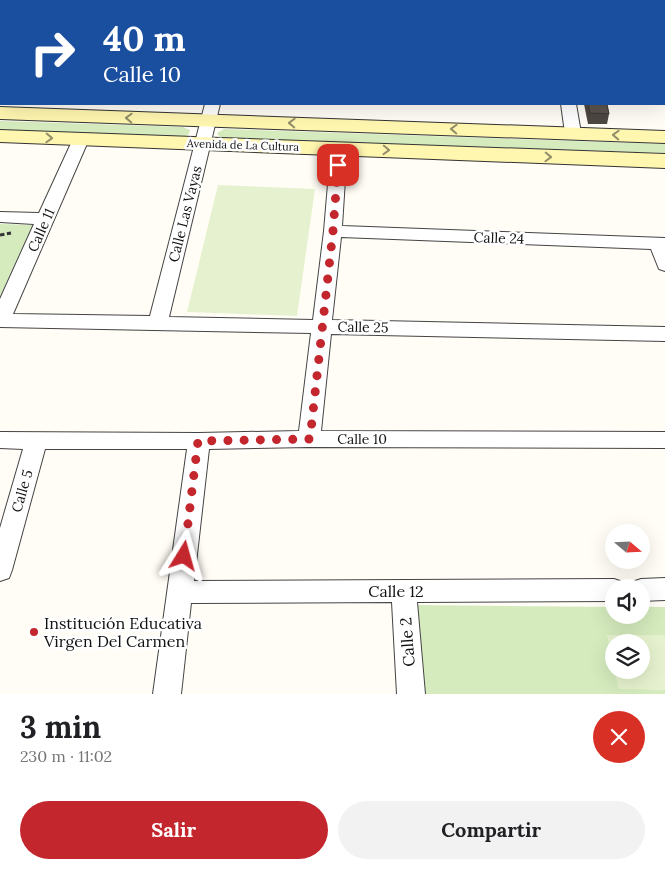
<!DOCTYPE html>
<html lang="es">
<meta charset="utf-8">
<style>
:root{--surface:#fff;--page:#f2f2f2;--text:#202124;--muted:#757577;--accent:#c4262e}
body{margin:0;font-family:Lora,serif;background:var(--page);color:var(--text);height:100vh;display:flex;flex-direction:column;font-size:19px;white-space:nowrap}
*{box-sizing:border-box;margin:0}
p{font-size:16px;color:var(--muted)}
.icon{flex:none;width:28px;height:28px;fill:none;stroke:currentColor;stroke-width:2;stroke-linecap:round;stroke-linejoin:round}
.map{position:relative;height:694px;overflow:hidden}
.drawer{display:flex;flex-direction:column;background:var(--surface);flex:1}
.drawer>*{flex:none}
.hud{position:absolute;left:0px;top:0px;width:665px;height:105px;box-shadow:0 5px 20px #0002;background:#1a4fa0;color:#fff;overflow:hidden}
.needle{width:32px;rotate:109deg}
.tools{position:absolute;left:605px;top:524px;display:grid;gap:10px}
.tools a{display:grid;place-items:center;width:45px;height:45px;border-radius:50%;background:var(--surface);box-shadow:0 5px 20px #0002;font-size:25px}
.pin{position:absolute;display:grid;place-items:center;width:42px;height:42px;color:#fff;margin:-21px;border-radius:10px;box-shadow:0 2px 8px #0006}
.me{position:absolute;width:55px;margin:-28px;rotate:8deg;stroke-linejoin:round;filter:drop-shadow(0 0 4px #0008)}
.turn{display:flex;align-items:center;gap:18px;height:105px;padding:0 20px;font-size:22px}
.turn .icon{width:65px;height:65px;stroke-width:2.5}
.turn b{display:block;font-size:35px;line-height:42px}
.round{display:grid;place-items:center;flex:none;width:52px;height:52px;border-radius:26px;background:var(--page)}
.head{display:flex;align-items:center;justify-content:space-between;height:85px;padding:0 20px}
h1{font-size:30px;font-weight:700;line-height:38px}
.action{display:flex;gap:10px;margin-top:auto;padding:10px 20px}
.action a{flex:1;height:58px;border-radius:30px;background:var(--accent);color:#fff;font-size:20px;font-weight:700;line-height:58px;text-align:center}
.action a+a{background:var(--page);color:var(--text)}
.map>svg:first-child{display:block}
.green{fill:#d5ebbd;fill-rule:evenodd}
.pitch{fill:#e6f2cf}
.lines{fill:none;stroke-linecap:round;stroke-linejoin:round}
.street-casing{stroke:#444;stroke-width:2}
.secondary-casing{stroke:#333;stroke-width:2}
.path{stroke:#333;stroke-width:3;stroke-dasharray:4.5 2.5;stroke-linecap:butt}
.street{fill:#fff;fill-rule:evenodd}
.secondary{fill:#fff6b0;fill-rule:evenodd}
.wall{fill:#4d4742}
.building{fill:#5a524d;stroke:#3f3936}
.oneway{stroke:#948f68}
.route{stroke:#c4262e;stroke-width:9;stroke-dasharray:0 16.2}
.poi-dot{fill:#c4262e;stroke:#fff;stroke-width:2}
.labels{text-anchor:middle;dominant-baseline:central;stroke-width:5;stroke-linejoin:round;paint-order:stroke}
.far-street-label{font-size:11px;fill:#111;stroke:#fff}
.street-label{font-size:14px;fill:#111;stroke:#fff}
.near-street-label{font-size:16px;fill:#111;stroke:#fff}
.near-poi-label{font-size:16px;fill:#111;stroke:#fff;text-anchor:start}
</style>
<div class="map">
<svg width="665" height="694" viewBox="0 0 665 694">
<rect width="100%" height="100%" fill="#fffdf5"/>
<!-- green -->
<g class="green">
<polygon points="0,121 183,127 190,130 189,134 185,137 0,130"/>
<polygon points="224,129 665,144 665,153 221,138 218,135 217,133"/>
<polygon points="0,224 33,225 0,296"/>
<path d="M 414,605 L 614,607 L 614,615 L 641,615 L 641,607 L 665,607 L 665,694 L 420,694 ZM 614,642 L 641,642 L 641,670 L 614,670 Z"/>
</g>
<!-- pitch -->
<g class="pitch">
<polygon points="218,185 315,189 297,316 187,312"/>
<polygon points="607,635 665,635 665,690 619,689 614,670 641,670 641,642 614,642 614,667"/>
</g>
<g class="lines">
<!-- street casing -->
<g class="street-casing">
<g id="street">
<rect x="35" y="0" width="56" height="1"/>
<rect x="334" y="0" width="12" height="1"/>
<rect x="441" y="0" width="12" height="1"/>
<rect x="543" y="0" width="12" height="1"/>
<rect x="0" y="48" width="1" height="8"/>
<polygon points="205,104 220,104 169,317 313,320 324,231 331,149 333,146 345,146 347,149 342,226 665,238 665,271 659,269 651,249 341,237 332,320 665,327 665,341 331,334 321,431 665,432 665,448 309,447 209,449 194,581 614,579 623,582 625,588 614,588 614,601 417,602 425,694 397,694 392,602 191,603 181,694 153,694 187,449 45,449 12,570 9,578 0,581 0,528 23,449 0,448 0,432 199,433 299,431 311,333 0,327 0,299 34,224 0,222 0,212 39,213 73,139 75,136 87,136 89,139 13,314 150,316"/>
<polygon points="561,104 576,104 581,133 579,136 567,136 565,133"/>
<polygon points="665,578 665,600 641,601 641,588 630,588 632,582 641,579"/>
</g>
</g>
<!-- secondary casing -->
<g class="secondary-casing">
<g id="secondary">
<rect x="638" y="0" width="18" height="1"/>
<rect x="664" y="67" width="1" height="17"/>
<polygon points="0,107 665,131 665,143 0,119"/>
<polygon points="0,130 665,154 665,168 0,142"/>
</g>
</g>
<!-- path -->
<polyline class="path" points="0,235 11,233"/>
<!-- street -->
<use href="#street" class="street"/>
<!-- secondary -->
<use href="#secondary" class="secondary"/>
</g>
<!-- wall -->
<polygon class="wall" points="584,104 607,104 609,114 607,124 588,124"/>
<!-- building -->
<polygon class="building" points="588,104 607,104 609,114 590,113"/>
<!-- one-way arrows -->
<defs><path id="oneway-chevron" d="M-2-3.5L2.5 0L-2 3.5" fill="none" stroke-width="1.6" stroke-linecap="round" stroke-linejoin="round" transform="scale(1.25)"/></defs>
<g class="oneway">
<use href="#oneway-chevron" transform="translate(129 118) rotate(-178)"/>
<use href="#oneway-chevron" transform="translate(292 123) rotate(-178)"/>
<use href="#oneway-chevron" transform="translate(454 129) rotate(-178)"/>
<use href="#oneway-chevron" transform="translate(616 135) rotate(-178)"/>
<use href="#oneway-chevron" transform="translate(49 138) rotate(2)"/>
<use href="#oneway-chevron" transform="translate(386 150) rotate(2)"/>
<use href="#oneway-chevron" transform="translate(548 157) rotate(2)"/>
</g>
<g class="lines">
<!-- route -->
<polyline class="route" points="184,556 198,441 310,439 333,231 338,165"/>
</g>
<!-- markers -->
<circle class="poi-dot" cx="34" cy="632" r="5"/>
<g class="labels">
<!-- far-street labels -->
<g class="far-street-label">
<text transform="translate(243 145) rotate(2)">Avenida de La Cultura</text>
</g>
<!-- street labels -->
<g class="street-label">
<text transform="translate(185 214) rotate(-76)">Calle Las Vayas</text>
<text transform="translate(41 230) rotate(-66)">Calle 11</text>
<text transform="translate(499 238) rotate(2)">Calle 24</text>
<text transform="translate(363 327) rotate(1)">Calle 25</text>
<text x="362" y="439">Calle 10</text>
<text transform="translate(22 491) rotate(-74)">Calle 5</text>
</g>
<!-- near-street labels -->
<g class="near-street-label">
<text x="396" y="591">Calle 12</text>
<text transform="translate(407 642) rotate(-94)">Calle 2</text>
</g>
<!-- near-poi labels -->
<g class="near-poi-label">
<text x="44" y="623">Institución Educativa<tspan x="44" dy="18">Virgen Del Carmen</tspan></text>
</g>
</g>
</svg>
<div class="tools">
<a><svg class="needle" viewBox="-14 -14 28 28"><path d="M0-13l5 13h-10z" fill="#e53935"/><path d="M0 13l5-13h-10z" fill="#757577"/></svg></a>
<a><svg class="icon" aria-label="sound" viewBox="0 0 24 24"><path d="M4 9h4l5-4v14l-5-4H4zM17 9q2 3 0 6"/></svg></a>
<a><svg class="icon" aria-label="layers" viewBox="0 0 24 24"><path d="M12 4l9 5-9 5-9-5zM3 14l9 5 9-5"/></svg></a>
</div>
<div class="pin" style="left:338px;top:165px;background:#d93025"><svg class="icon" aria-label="arrive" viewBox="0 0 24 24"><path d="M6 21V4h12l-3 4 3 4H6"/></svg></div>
<svg class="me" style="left:184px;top:556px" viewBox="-20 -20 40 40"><path d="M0-17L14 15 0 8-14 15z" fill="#c4262e" stroke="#fff" stroke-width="4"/></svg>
<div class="hud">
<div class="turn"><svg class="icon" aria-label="right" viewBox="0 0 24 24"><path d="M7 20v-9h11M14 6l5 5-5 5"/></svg><div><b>40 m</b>Calle 10</div></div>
</div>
</div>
<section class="drawer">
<div class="head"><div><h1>3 min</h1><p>230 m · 11:02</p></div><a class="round" style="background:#d93025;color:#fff"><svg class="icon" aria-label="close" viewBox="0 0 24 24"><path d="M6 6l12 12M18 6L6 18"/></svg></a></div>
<div class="action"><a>Salir</a><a>Compartir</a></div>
</section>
